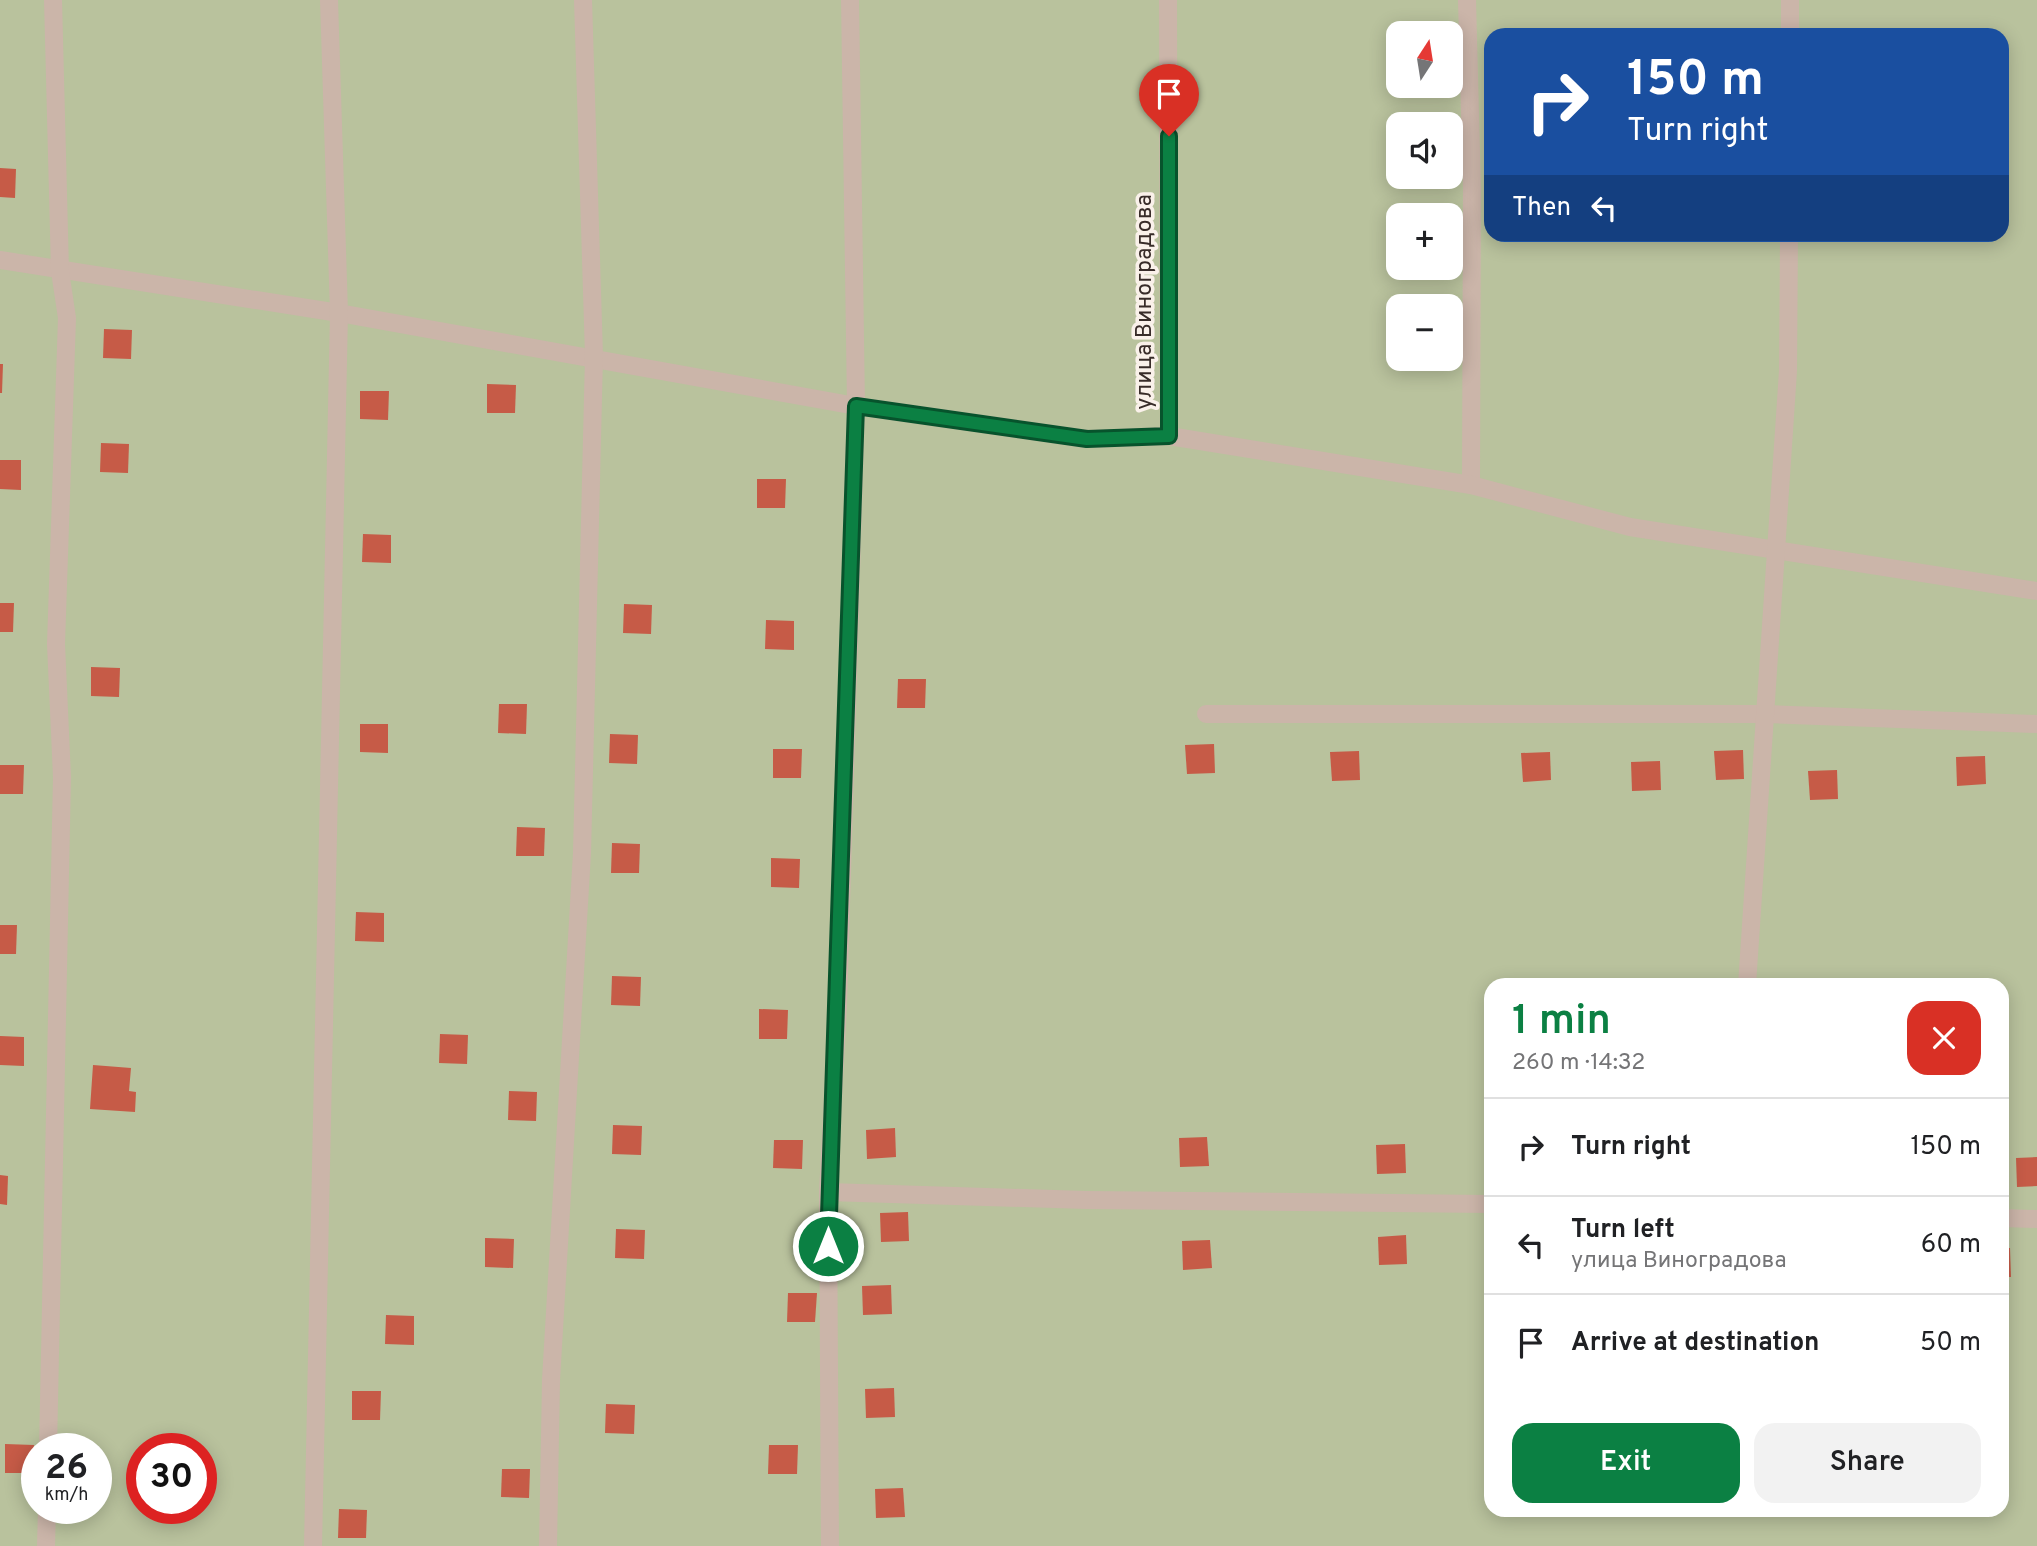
<!DOCTYPE html>
<meta charset="utf-8">
<style>
:root{--surface:#fff;--page:#f2f2f2;--text:#202124;--muted:#757577;--line:#e0e0e0;--accent:#0b8043}
body{margin:0;font-family:Overpass,sans-serif;background:var(--page);color:var(--text);height:100vh;display:flex;flex-direction:column;font-size:26px;white-space:nowrap}
*{box-sizing:border-box;margin:0}
p{font-size:23px;color:var(--muted)}
.icon{flex:none;width:38px;height:38px;fill:none;stroke:currentColor;stroke-width:2;stroke-linecap:round;stroke-linejoin:round}
.map{position:relative;flex:1;overflow:hidden}
.sheet{position:absolute;left:1484px;top:978px;width:525px;height:539px;display:flex;flex-direction:column;background:var(--surface);border-radius:21px;box-shadow:0 4px 18px #0003}
.sheet>*{flex:none}
.hud{position:absolute;left:1484px;top:28px;width:525px;height:214px;border-radius:21px;box-shadow:0 4px 18px #0003;background:#1a4fa0;color:#fff;overflow:hidden}
.needle{width:46px;rotate:12deg}
.buttons{position:absolute;left:1386px;top:21px;display:grid;gap:14px}
.buttons a{display:grid;place-items:center;width:77px;height:77px;border-radius:14px;background:var(--surface);box-shadow:0 4px 18px #0003;font-size:35px}
.speed{position:absolute;left:21px;top:1433px;display:flex;gap:14px;font-size:35px;font-weight:700;text-align:center}
.speed>*{display:grid;place-content:center;width:91px;height:91px;border-radius:50%;background:var(--surface);box-shadow:0 4px 18px #0003;line-height:1}
.speed small{font-size:18px;font-weight:400}
.speed .limit{border:10px solid #d22;background:#fff;color:#111}
.pin{position:absolute;display:grid;place-items:center;width:60px;height:60px;color:#fff;margin:-72px -30px;border-radius:50% 50% 50% 0;rotate:-45deg;box-shadow:0 0 7px #0007}
.pin .icon{rotate:45deg}
.me{position:absolute;width:77px;margin:-38px;rotate:0deg;stroke-linejoin:round;filter:drop-shadow(0 0 5px #0008)}
.turn{display:flex;align-items:center;gap:24px;height:147px;padding:0 28px;font-size:32px}
.turn .icon{width:91px;height:91px;stroke-width:2.5}
.turn b{display:block;font-size:49px;line-height:60px}
.then{display:flex;align-items:center;height:66px;padding:0 28px;background:#0003;gap:14px;font-size:26px}
.round{display:grid;place-items:center;flex:none;width:74px;height:74px;border-radius:21px;background:var(--page)}
.overview{display:flex;align-items:center;justify-content:space-between;height:119px;padding:0 28px}
h1{font-size:42px;font-weight:600;line-height:52px;color:var(--accent)}
.primary-button{display:flex;gap:14px;margin-top:auto;padding:14px 28px}
.primary-button a{flex:1;height:80px;border-radius:21px;background:var(--accent);color:#fff;font-size:28px;font-weight:600;line-height:80px;text-align:center}
.primary-button a+a{background:var(--page);color:var(--text)}
ul{padding:0;list-style:none}
li{display:flex;align-items:center;gap:21px;height:98px;padding:0 28px;border-top:2px solid var(--line)}
li div{flex:1}
li b{display:block;font-size:26px}
li em{font-style:normal}
.map>svg:first-child{display:block}
.green{fill:#b9c29d;fill-rule:evenodd}
.building{fill:#c65b47}
.lines{fill:none;stroke-linecap:round;stroke-linejoin:round}
.minor{stroke:#cbb5a9;stroke-width:18}
.route-casing{stroke:#07532c;stroke-width:18}
.route{stroke:#0b8043;stroke-width:12}
.labels{text-anchor:middle;dominant-baseline:central;stroke-width:7;stroke-linejoin:round;paint-order:stroke}
.street-label{font-size:23px;fill:#382c29;stroke:#faf1ea}
</style>
<div class="map">
<svg width="2037" height="1546" viewBox="0 0 2037 1546">
<rect width="100%" height="100%" fill="#f3e7dd"/>
<!-- green -->
<path class="green" d="M 0,0 L 2037,0 L 2037,1546 L 0,1546 ZM 1398,33 L 1451,33 L 1451,86 L 1398,86 ZM 1491,35 L 2002,35 L 2002,234 L 1491,234 ZM 1398,124 L 1451,124 L 1451,177 L 1398,177 ZM 1398,215 L 1451,215 L 1451,268 L 1398,268 ZM 1398,306 L 1451,306 L 1451,359 L 1398,359 ZM 1491,985 L 2002,985 L 2002,1510 L 1491,1510 ZM 37,1449 L 96,1449 L 96,1508 L 37,1508 ZM 142,1449 L 201,1449 L 201,1508 L 142,1508 Z"/>
<!-- building -->
<g class="building">
<polygon points="0,168 16,169 15,198 0,197"/>
<polygon points="104,329 132,330 131,359 103,358"/>
<polygon points="0,364 3,364 2,393 0,393"/>
<polygon points="487,384 516,385 515,413 487,413"/>
<polygon points="360,391 389,391 388,420 360,419"/>
<polygon points="101,443 129,444 128,473 100,472"/>
<polygon points="0,460 21,460 21,490 0,489"/>
<polygon points="757,479 786,479 785,508 757,508"/>
<polygon points="363,534 391,535 391,563 362,562"/>
<polygon points="0,603 14,603 13,632 0,632"/>
<polygon points="624,604 652,605 651,634 623,633"/>
<polygon points="766,620 794,621 794,650 765,649"/>
<polygon points="91,667 120,668 119,697 91,696"/>
<polygon points="898,679 926,679 925,708 897,708"/>
<polygon points="499,704 527,704 526,734 498,733"/>
<polygon points="360,724 388,724 388,753 360,752"/>
<polygon points="610,734 638,735 637,764 609,763"/>
<polygon points="1214,744 1215,773 1187,774 1185,745"/>
<polygon points="773,749 802,749 801,778 773,778"/>
<polygon points="1743,750 1744,779 1716,780 1714,751"/>
<polygon points="1359,751 1360,780 1332,781 1330,752"/>
<polygon points="1550,752 1551,780 1523,782 1521,753"/>
<polygon points="1985,756 1986,784 1957,786 1956,757"/>
<polygon points="1660,761 1661,790 1632,791 1631,762"/>
<polygon points="0,765 24,765 23,794 0,794"/>
<polygon points="1837,770 1838,799 1810,800 1808,771"/>
<polygon points="517,827 545,828 544,856 516,856"/>
<polygon points="612,843 640,844 639,873 611,873"/>
<polygon points="771,858 800,859 799,888 771,887"/>
<polygon points="356,912 384,913 384,942 355,941"/>
<polygon points="0,925 17,925 16,954 0,954"/>
<polygon points="612,976 641,977 640,1006 611,1005"/>
<polygon points="759,1009 788,1010 787,1039 759,1039"/>
<polygon points="440,1034 468,1035 467,1064 439,1063"/>
<polygon points="0,1036 24,1037 24,1066 0,1065"/>
<polygon points="93,1065 131,1068 129,1091 136,1092 135,1112 90,1109"/>
<polygon points="509,1091 537,1092 536,1121 508,1120"/>
<polygon points="613,1125 642,1126 641,1155 612,1154"/>
<polygon points="895,1128 896,1157 867,1159 866,1130"/>
<polygon points="1207,1137 1209,1166 1180,1167 1179,1138"/>
<polygon points="774,1140 803,1140 802,1169 773,1168"/>
<polygon points="1405,1144 1406,1173 1377,1174 1376,1145"/>
<polygon points="2037,1157 2037,1186 2017,1187 2016,1158"/>
<polygon points="0,1175 8,1176 7,1205 0,1204"/>
<polygon points="908,1212 909,1241 881,1242 880,1213"/>
<polygon points="616,1229 645,1230 644,1259 615,1258"/>
<polygon points="1406,1235 1407,1264 1379,1265 1378,1237"/>
<polygon points="485,1238 514,1239 513,1268 485,1267"/>
<polygon points="1210,1240 1212,1268 1183,1270 1182,1241"/>
<polygon points="2002,1248 2010,1248 2011,1277 2002,1277"/>
<polygon points="891,1285 892,1314 863,1315 862,1286"/>
<polygon points="788,1293 817,1293 815,1322 787,1322"/>
<polygon points="386,1315 414,1316 414,1345 385,1344"/>
<polygon points="894,1388 895,1417 866,1418 865,1389"/>
<polygon points="352,1391 381,1391 380,1420 352,1420"/>
<polygon points="606,1404 635,1405 634,1434 605,1433"/>
<polygon points="5,1444 34,1445 33,1473 5,1473"/>
<polygon points="769,1445 798,1445 797,1474 768,1474"/>
<polygon points="502,1469 530,1469 529,1498 501,1497"/>
<polygon points="903,1488 905,1517 876,1518 875,1489"/>
<polygon points="339,1509 367,1510 366,1538 338,1538"/>
</g>
<g class="lines">
<!-- minor -->
<g class="minor">
<polyline points="1168,0 1169,436"/>
<polyline points="1467,0 1472,188 1471,485"/>
<polyline points="1790,35 1790,0"/>
<polyline points="0,260 339,313 856,406 1087,439 1169,436 1471,485 1630,527 2037,591"/>
<polyline points="1206,714 1766,714 2037,724"/>
<polyline points="1747,985 1788,371 1789,234"/>
<polyline points="828,1192 1086,1200 1491,1204"/>
<polyline points="2002,1218 2037,1219"/>
<polyline points="48,1449 62,777 56,644 67,318 60,271 53,0"/>
<polyline points="46,1546 47,1508"/>
<polyline points="313,1546 339,313 329,0"/>
<polyline points="548,1546 551,1380 582,853 594,356 583,0"/>
<polyline points="830,1546 828,1192 838,1005 856,406 850,0"/>
</g>
</g>
<g class="lines">
<!-- route casing -->
<g class="route-casing">
<polyline id="route" points="828,1246 856,406 1087,439 1169,436 1169,136"/>
</g>
<!-- route -->
<use href="#route" class="route"/>
</g>
<g class="labels">
<!-- street labels -->
<g class="street-label">
<text transform="translate(1145 302) rotate(-90)">улица Виноградова</text>
</g>
</g>
</svg>
<div class="buttons">
<a><svg class="needle" viewBox="-14 -14 28 28"><path d="M0-13l5 13h-10z" fill="#e53935"/><path d="M0 13l5-13h-10z" fill="#757577"/></svg></a>
<a><svg class="icon" aria-label="sound" viewBox="0 0 24 24"><path d="M4 9h4l5-4v14l-5-4H4zM17 9q2 3 0 6"/></svg></a>
<a>+</a>
<a>−</a>
</div>
<div class="speed"><div>26<small>km/h</small></div><div class="limit">30</div></div>
<div class="pin" style="left:1169px;top:136px;background:#d93025"><svg class="icon" aria-label="arrive" viewBox="0 0 24 24"><path d="M6 21V4h12l-3 4 3 4H6"/></svg></div>
<svg class="me" style="left:828px;top:1246px" viewBox="-20 -20 40 40"><circle r="17" fill="#0b8043" stroke="#fff" stroke-width="3"/><path d="M0-11L8 9 0 5-8 9z" fill="#fff"/></svg>
<div class="hud">
<div class="turn"><svg class="icon" aria-label="right" viewBox="0 0 24 24"><path d="M7 20v-9h11M14 6l5 5-5 5"/></svg><div><b>150 m</b>Turn right</div></div>
<div class="then">Then<svg class="icon" aria-label="left" viewBox="0 0 24 24"><path d="M17 20v-9H6M10 6l-5 5 5 5"/></svg></div>
</div>
<section class="sheet">
<div class="overview"><div><h1>1 min</h1><p>260 m · 14:32</p></div><a class="round" style="background:#d93025;color:#fff"><svg class="icon" aria-label="close" viewBox="0 0 24 24"><path d="M6 6l12 12M18 6L6 18"/></svg></a></div>
<ul>
<li><svg class="icon" aria-label="right" viewBox="0 0 24 24"><path d="M7 20v-9h11M14 6l5 5-5 5"/></svg><div><b>Turn right</b></div><em>150 m</em></li>
<li><svg class="icon" aria-label="left" viewBox="0 0 24 24"><path d="M17 20v-9H6M10 6l-5 5 5 5"/></svg><div><b>Turn left</b><p>улица Виноградова</p></div><em>60 m</em></li>
<li><svg class="icon" aria-label="arrive" viewBox="0 0 24 24"><path d="M6 21V4h12l-3 4 3 4H6"/></svg><div><b>Arrive at destination</b></div><em>50 m</em></li>
</ul>
<div class="primary-button"><a>Exit</a><a>Share</a></div>
</section>
</div>
